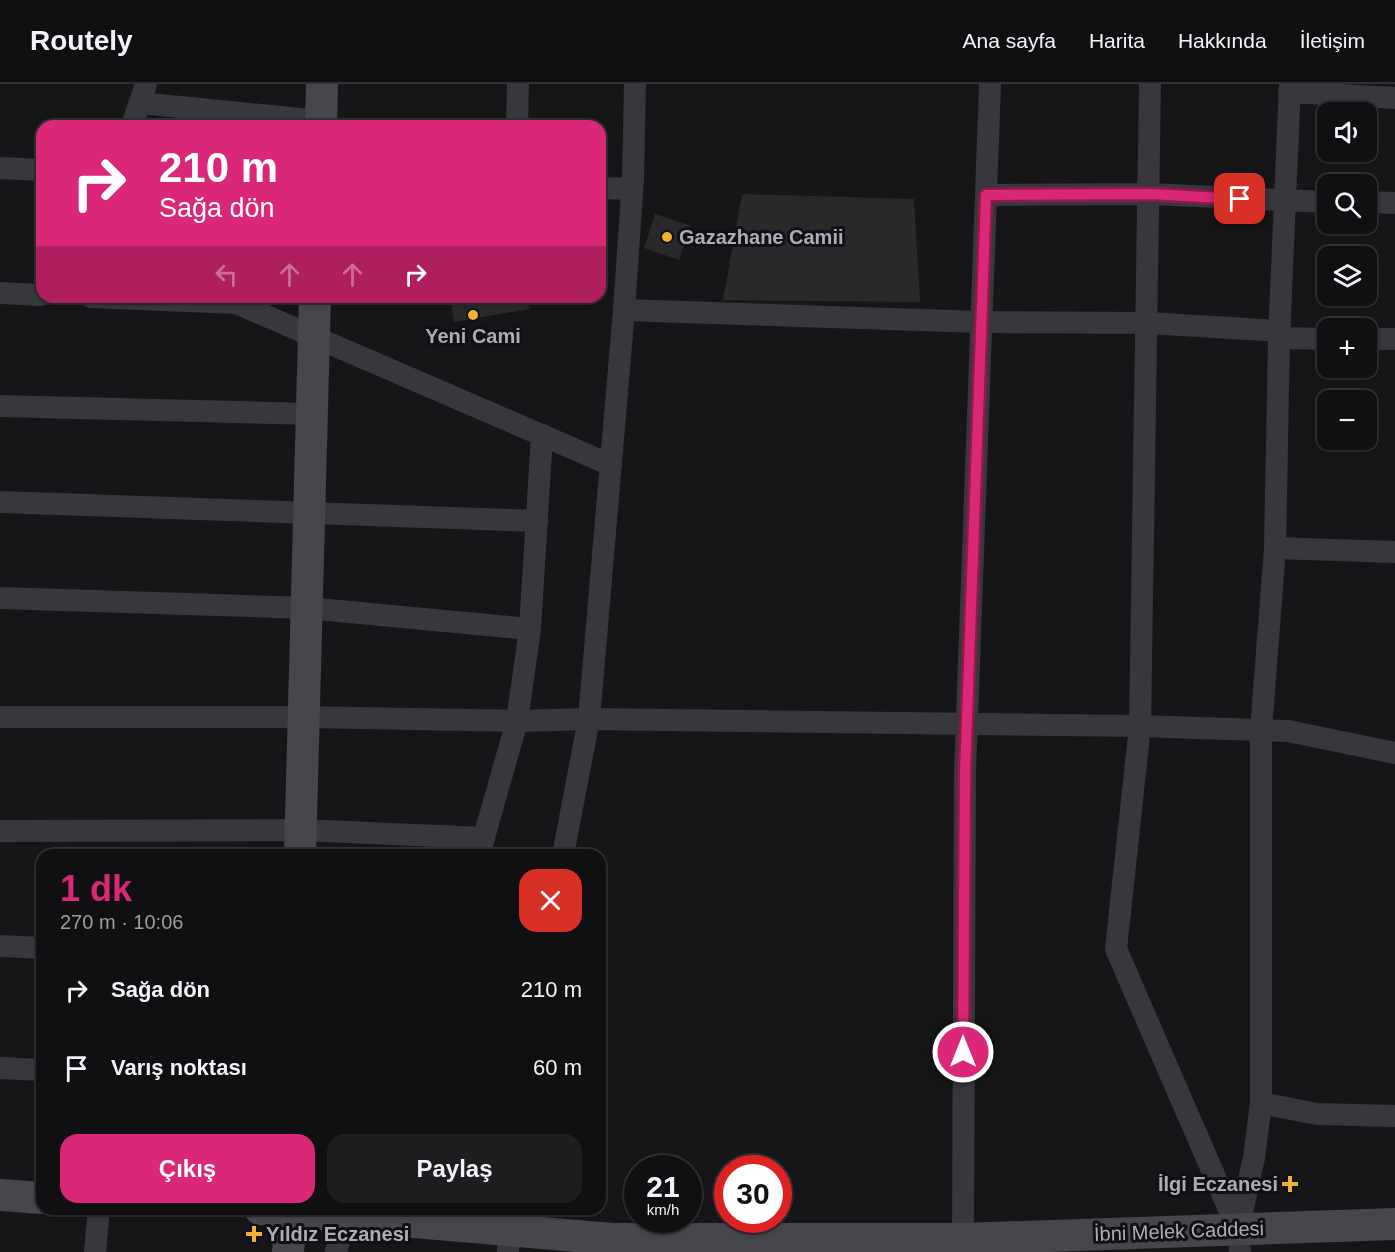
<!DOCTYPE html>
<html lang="tr">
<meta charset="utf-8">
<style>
:root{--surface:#101012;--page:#1e1e20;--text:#f1f3f6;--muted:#9c9d9f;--line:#303032;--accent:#db2777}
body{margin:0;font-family:Helvetica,sans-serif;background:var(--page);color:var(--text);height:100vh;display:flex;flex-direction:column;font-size:22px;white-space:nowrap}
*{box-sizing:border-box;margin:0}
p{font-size:20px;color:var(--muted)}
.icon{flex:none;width:33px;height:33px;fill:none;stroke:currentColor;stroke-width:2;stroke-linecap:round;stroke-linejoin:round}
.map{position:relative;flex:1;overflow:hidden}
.sheet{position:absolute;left:36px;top:765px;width:570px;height:366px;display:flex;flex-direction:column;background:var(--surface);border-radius:18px;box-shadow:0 2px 4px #0004,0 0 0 2px var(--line)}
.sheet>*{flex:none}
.top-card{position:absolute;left:36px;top:36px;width:570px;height:183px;border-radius:18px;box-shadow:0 2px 4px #0004,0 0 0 2px var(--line);background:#db2777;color:#fff;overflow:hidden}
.controls{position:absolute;left:1317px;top:18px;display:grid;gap:12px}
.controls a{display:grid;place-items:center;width:60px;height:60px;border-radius:12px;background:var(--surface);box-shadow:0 2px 4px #0004,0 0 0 2px var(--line);font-size:30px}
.speed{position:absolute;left:624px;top:1071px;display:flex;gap:12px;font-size:30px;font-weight:700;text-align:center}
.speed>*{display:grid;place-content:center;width:78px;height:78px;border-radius:50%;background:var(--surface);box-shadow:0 2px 4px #0004,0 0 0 2px var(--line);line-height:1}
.speed small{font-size:15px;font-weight:400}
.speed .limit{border:9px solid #d22;background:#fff;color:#111}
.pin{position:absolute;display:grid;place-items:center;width:51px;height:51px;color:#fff;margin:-26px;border-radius:12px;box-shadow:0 3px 9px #0006}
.me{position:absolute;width:66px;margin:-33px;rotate:0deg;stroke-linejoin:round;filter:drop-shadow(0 0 4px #0008)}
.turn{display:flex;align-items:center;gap:21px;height:126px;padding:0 24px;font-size:27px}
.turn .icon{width:78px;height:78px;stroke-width:2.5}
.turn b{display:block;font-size:42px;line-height:51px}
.lanes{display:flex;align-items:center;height:57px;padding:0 24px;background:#0003;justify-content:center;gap:30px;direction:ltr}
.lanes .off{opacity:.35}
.round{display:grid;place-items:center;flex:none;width:63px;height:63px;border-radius:18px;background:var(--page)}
.head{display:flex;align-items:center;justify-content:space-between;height:102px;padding:0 24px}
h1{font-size:36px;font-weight:600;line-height:45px;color:var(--accent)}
.action{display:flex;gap:12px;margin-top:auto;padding:12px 24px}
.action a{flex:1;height:69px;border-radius:18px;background:var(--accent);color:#fff;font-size:24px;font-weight:600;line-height:69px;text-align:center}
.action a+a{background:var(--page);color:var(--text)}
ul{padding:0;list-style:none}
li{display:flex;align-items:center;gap:18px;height:78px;padding:0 24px}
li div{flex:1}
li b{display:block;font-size:22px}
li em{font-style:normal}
header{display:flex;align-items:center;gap:36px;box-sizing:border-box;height:84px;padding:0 30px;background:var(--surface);border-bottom:2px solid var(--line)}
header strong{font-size:28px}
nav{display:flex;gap:33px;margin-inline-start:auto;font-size:21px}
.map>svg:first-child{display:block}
.building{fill:#29292c}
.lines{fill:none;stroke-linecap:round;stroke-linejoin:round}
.street{stroke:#37383d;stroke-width:22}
.secondary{stroke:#45474d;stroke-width:32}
.route-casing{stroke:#8e194d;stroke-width:15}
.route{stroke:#db2777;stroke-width:10}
.poi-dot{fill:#f2b134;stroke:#111113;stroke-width:2}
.labels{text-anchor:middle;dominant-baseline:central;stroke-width:6;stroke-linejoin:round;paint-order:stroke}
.poi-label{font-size:20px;font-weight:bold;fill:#a8adb8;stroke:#111113;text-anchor:start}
.street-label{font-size:20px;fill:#a8adb8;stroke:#111113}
</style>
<header>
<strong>Routely</strong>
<nav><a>Ana sayfa</a><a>Harita</a><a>Hakkında</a><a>İletişim</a></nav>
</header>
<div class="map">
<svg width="1395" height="1168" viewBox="0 0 1395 1168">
<rect width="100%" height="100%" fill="#161618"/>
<!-- building -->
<g class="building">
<polygon points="742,110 914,115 920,218 723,216"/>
<polygon points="655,130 691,142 679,176 644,164"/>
<polygon points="450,213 527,213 529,225 454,238"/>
</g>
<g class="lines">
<!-- street -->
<g class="street">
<polyline points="1150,0 1140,642 1116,865 1238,1146"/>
<polyline points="1289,8 1395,14"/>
<polyline points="140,19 321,37"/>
<polyline points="132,42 146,0"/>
<polyline points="517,42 518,0"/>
<polyline points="0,84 42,86"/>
<polyline points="600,104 632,105"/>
<polyline points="986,111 1150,110 1328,118"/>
<polyline points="1366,118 1395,119"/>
<polyline points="0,209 42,211"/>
<polyline points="91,213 236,219 611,381"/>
<polyline points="624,226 981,238 1148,239 1279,247"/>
<polyline points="1279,254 1328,255"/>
<polyline points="1366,255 1395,255"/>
<polyline points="0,322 312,330"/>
<polyline points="0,418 537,437"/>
<polyline points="1275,464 1395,468"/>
<polyline points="0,514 307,524 530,545"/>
<polyline points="0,633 304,633 517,637 589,635 1140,642 1288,647 1395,669"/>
<polyline points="0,747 301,746 484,754"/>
<polyline points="479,771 517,637 530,545 542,351"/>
<polyline points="563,771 589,635 624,226 633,95 635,0"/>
<polyline points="0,862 42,864"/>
<polyline points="0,984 42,986"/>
<polyline points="1261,1019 1317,1030 1395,1032"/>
<polyline points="963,1155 965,689 990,0"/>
<polyline points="95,1168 99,1125"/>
<polyline points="336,1168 347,1132"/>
<polyline points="508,1168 510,1125"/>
<polyline points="1240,1168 1238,1146 1254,1074 1261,1019 1261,646 1275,464 1279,254 1290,0"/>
</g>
<!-- secondary -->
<g class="secondary">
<polyline points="321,42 322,0"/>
<polyline points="300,771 315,213"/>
<polyline points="0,1111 42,1114"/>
<polyline points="260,1125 612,1155 963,1155 1395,1140"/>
<polyline points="288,1168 292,1125"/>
</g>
</g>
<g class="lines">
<!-- route casing -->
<g class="route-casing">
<polyline id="route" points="963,968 965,689 986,111 1150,110 1240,115"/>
</g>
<!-- route -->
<use href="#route" class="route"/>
</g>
<!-- markers -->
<g class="poi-dot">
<circle cx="667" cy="153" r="6"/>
<circle cx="473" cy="231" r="6"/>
<path d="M1287 1091h6v6h6v6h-6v6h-6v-6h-6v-6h6z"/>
<path d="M251 1141h6v6h6v6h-6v6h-6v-6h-6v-6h6z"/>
</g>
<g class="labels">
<!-- poi labels -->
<g class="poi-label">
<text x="679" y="153">Gazazhane Camii</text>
<text x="473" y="252" text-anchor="middle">Yeni Cami</text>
<text x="1278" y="1100" text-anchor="end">İlgi Eczanesi</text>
<text x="266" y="1150">Yıldız Eczanesi</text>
</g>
<!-- street labels -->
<g class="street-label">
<text transform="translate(1179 1147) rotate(-2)">İbni Melek Caddesi</text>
</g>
</g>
</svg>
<div class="controls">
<a><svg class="icon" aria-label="sound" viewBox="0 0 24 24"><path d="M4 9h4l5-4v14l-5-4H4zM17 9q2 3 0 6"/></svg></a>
<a><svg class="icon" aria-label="search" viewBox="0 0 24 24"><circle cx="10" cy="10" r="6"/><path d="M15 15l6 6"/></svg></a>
<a><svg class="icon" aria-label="layers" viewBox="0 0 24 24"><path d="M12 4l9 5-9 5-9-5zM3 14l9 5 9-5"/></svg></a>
<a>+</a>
<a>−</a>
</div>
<div class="speed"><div>21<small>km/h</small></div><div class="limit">30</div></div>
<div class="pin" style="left:1240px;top:115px;background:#d93025"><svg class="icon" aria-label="arrive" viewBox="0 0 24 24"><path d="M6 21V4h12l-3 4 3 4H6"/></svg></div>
<svg class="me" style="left:963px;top:968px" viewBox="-20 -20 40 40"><circle r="17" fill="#db2777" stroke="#fff" stroke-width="3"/><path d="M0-11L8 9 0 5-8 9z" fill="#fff"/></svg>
<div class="top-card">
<div class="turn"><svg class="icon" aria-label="right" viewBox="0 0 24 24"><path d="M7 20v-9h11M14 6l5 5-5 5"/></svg><div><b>210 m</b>Sağa dön</div></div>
<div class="lanes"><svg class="icon off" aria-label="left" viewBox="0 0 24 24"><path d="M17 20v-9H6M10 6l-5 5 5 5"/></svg><svg class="icon off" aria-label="ahead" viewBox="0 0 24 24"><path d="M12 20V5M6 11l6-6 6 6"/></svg><svg class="icon off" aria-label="ahead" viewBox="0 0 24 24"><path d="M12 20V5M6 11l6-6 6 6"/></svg><svg class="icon" aria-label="right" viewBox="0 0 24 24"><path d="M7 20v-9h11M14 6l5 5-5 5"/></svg></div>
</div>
<section class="sheet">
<div class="head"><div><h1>1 dk</h1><p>270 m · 10:06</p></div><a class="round" style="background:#d93025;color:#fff"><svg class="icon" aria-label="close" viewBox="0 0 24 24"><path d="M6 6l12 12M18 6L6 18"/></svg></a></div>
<ul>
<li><svg class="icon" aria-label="right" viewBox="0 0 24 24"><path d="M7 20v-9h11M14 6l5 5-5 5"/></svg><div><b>Sağa dön</b></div><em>210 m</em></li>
<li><svg class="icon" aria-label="arrive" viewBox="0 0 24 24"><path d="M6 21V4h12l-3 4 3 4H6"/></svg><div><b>Varış noktası</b></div><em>60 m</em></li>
</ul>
<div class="action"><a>Çıkış</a><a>Paylaş</a></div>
</section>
</div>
